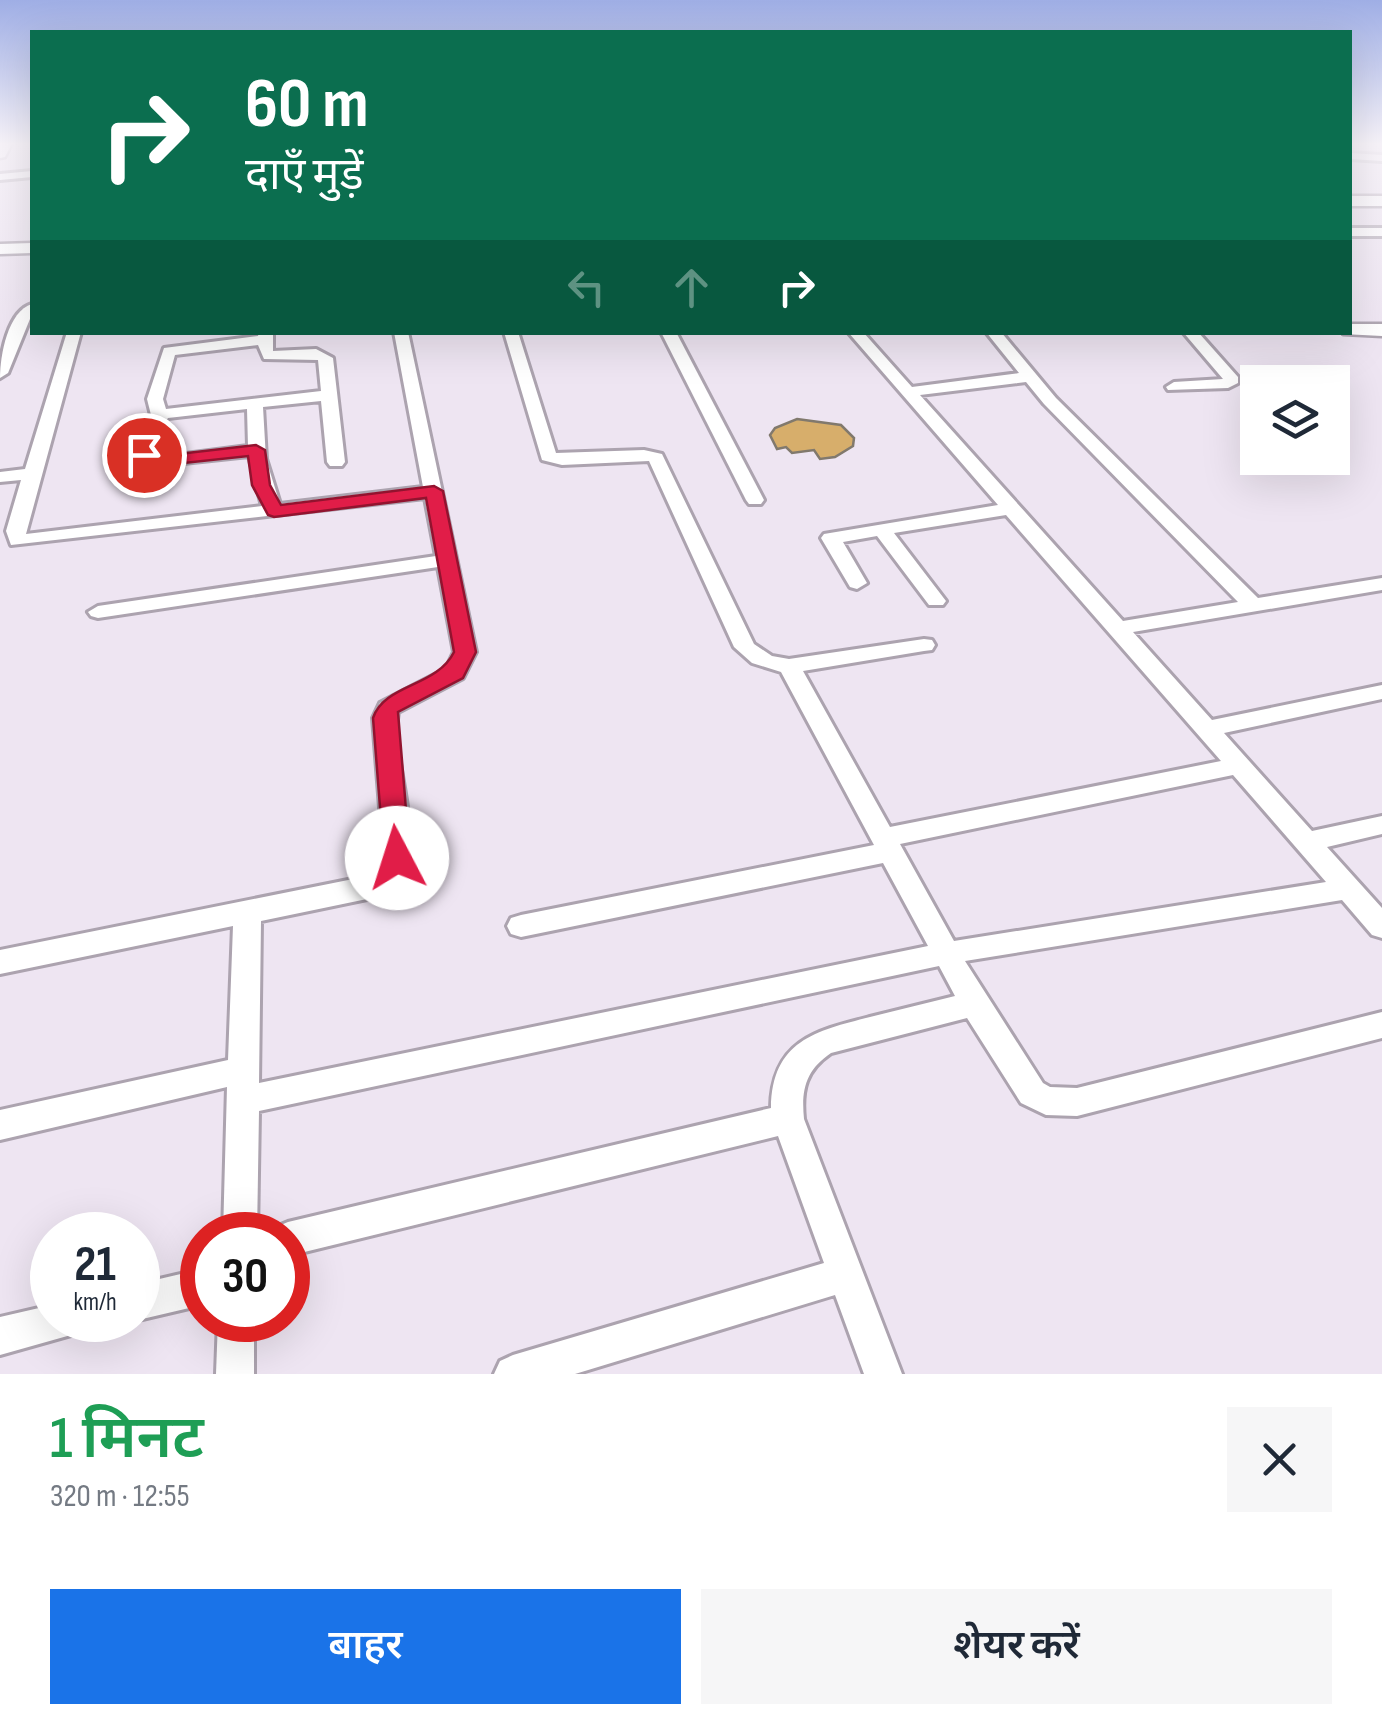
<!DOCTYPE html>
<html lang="hi">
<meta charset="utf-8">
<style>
:root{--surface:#fff;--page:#f6f6f7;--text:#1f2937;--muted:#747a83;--accent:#1a73e8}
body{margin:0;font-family:"Sofia Sans Condensed","Noto Sans Devanagari",sans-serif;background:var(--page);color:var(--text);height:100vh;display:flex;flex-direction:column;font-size:38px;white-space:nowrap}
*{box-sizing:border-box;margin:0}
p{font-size:32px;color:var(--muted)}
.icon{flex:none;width:55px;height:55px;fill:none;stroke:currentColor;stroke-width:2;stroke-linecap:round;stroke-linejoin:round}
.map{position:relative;height:1374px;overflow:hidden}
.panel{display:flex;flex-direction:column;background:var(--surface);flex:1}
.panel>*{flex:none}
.banner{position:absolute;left:30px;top:30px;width:1322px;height:305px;border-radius:0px;box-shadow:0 10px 40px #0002;background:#0b6e4f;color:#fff;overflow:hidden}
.fabs{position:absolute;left:1240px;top:365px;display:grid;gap:20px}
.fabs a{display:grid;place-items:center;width:110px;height:110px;border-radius:0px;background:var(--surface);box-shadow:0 10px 40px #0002;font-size:50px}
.speed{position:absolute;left:30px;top:1212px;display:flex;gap:20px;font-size:50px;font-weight:700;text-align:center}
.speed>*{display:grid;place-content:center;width:130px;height:130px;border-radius:50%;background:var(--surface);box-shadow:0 10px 40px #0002;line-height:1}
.speed small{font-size:25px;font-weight:400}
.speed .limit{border:15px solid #d22;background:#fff;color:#111}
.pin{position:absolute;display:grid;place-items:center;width:85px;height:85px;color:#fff;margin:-42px;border:5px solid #fff;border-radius:50%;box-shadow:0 2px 10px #0007}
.me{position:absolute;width:110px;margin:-55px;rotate:355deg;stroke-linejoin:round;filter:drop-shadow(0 0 8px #0008)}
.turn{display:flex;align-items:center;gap:35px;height:210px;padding:0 50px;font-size:45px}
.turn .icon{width:130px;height:130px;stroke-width:2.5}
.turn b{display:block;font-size:70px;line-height:85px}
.lanes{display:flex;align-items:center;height:95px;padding:0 50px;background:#0003;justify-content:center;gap:50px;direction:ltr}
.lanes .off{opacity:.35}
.round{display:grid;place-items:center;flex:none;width:105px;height:105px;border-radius:0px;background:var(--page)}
.head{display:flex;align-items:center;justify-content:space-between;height:170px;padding:0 50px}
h1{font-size:60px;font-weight:600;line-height:75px;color:#1e9e55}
.button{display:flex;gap:20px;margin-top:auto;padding:20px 50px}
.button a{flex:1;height:115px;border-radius:0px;background:var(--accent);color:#fff;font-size:40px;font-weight:600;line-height:115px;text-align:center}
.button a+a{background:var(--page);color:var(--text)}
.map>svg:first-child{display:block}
.building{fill:#d7ae6b;stroke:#81796d;stroke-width:2.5}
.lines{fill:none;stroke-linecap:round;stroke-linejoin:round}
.minor-casing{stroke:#aca3af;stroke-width:6}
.tertiary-casing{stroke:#aca3af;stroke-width:5}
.minor{fill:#fff;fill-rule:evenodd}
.tertiary{fill:#fff;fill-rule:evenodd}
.route{fill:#e11d48;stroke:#92132f;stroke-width:2.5}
</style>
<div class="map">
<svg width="1382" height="1374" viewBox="0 0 1382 1374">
<rect width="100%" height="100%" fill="#eee5f2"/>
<!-- building -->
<polygon class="building" points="797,419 841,425 854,438 853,446 835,457 820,459 814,450 792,453 786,447 777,449 770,435 775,428"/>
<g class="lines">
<!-- minor casing -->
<g class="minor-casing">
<g id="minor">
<polygon points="1350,153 1382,155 1382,161 1350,159"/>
<polygon points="32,171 32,177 0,180 0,174"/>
<rect x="1350" y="228" width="32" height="8"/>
<path d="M 32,304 L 32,314 L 8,373 L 0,378 C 0,355 8,311 32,304 Z"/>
<path d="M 67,332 L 81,332 L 26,534 L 262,506 L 249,456 L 155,466 L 135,455 L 141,433 L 152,419 L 147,399 L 164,348 L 258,336 L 259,332 L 273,332 L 273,351 L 316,349 L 333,358 L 345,462 L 342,466 L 330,466 L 327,462 L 321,401 L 263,407 L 266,459 L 280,504 L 423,487 L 394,332 L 408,332 L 476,652 L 463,678 L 398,712 C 387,770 447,874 367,899 L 261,921 L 259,1083 L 928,946 L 883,863 L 521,937 L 511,934 L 507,926 L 511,918 L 521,915 L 874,845 L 781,672 L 752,663 L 734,647 L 649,461 L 562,465 L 542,460 L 504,332 L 518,332 L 556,453 L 644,450 L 662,454 L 754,644 L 772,656 L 789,659 L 924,639 L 932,640 L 935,645 L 932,650 L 924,651 L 803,671 L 890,827 L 1221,761 L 1006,515 L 894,533 L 946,601 L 943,605 L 929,605 L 877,536 L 843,542 L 867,583 L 857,589 L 850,587 L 821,538 L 824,534 L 998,505 L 848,332 L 863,332 L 912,387 L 1019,373 L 986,332 L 1001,332 L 1056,398 L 1258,598 L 1382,578 L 1382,590 L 1133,632 L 1212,720 L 1382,685 L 1382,699 L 1224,733 L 1312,831 L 1382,816 L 1382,834 L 1327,847 L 1382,908 L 1382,938 L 1372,935 L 1342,900 L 965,961 L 1043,1083 L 1050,1087 L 1077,1088 L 1382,1012 L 1382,1038 L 1077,1116 L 1046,1115 L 1021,1103 L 967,1018 L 831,1053 C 806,1070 801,1089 804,1119 L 902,1374 L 864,1374 L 835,1295 L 575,1374 L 494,1374 L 500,1361 L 513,1355 L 824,1263 L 778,1136 L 288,1256 L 288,1235 L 272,1235 L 276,1227 L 288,1222 L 771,1108 C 772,1041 815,1031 870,1017 C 898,1010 927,1003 955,996 L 939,966 L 259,1111 L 257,1235 L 223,1235 L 227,1087 L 0,1140 L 0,1110 L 228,1060 L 233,926 L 0,974 L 0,950 L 368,876 L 384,858 L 373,718 L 380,703 L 446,669 L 454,652 L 438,567 L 98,618 L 91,616 L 88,612 L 98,606 L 436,556 L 425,498 L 11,545 L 6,531 L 21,480 L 0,482 L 0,472 L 25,469 ZM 258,345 L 264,359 L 318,360 L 321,391 L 166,409 L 163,399 L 175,355 ZM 1026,382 L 1044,404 L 1238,602 L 1123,621 L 920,395 ZM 247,409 L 248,446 L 170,456 L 153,453 L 157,434 L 168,418 ZM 1233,775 L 1326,882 L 954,941 L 900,844 Z"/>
<polygon points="661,332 676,332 764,500 761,504 749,504 746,500"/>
<polygon points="1183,332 1198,332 1238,377 1238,383 1228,388 1168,390 1166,387 1174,382 1223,379"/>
<polygon points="202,1269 202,1305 138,1320 138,1284"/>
<polygon points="52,1305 52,1320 83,1320 78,1333 0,1355 0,1317"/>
<polygon points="218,1320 254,1320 254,1374 216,1374"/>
</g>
</g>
<!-- tertiary casing -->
<g class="tertiary-casing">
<g id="tertiary">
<polygon points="0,143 12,143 5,157 0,158"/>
<rect x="1350" y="196" width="32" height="10"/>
<polygon points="32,243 32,253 0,254 0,244"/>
<polygon points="1350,324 1382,324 1382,336 1343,334 1350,332"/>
</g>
</g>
<!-- minor -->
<use href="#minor" class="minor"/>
<!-- tertiary -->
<use href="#tertiary" class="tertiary"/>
</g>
<!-- sky -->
<linearGradient id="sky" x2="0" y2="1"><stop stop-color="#9faee5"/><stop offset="0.43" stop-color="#f7f3f9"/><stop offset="1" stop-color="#f7f3f9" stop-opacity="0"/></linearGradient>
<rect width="1382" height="335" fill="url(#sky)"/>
<!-- route -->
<path class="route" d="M 256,445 L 265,450 L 270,485 L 281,505 L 434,486 L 443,491 L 476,652 L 463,678 L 398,712 L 410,858 L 406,865 L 388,865 L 384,858 L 373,718 C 384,684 437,687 454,652 L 426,498 L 274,517 L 268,515 L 252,485 L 248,456 L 156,466 L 135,455 L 144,450 L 170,455 Z"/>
</svg>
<div class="fabs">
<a><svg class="icon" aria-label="layers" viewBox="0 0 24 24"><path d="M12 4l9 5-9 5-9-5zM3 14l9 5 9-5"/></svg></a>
</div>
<div class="speed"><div>21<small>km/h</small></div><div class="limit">30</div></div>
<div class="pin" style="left:144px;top:455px;background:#d93025"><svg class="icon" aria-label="arrive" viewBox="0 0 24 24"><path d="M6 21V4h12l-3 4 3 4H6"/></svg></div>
<svg class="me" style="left:397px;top:858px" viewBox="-20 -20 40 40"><circle r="19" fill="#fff"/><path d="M0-13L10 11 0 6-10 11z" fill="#e11d48"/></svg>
<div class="banner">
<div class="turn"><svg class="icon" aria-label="right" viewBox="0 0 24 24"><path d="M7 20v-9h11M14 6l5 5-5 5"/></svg><div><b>60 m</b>दाएँ मुड़ें</div></div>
<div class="lanes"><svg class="icon off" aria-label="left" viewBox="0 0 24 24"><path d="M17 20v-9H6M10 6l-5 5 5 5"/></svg><svg class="icon off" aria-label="ahead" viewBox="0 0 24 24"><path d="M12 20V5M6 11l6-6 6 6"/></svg><svg class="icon" aria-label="right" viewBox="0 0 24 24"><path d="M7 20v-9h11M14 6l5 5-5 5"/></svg></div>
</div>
</div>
<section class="panel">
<div class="head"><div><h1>1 मिनट</h1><p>320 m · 12:55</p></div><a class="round"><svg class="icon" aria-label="close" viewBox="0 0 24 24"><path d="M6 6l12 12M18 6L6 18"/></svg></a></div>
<div class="button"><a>बाहर</a><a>शेयर करें</a></div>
</section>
